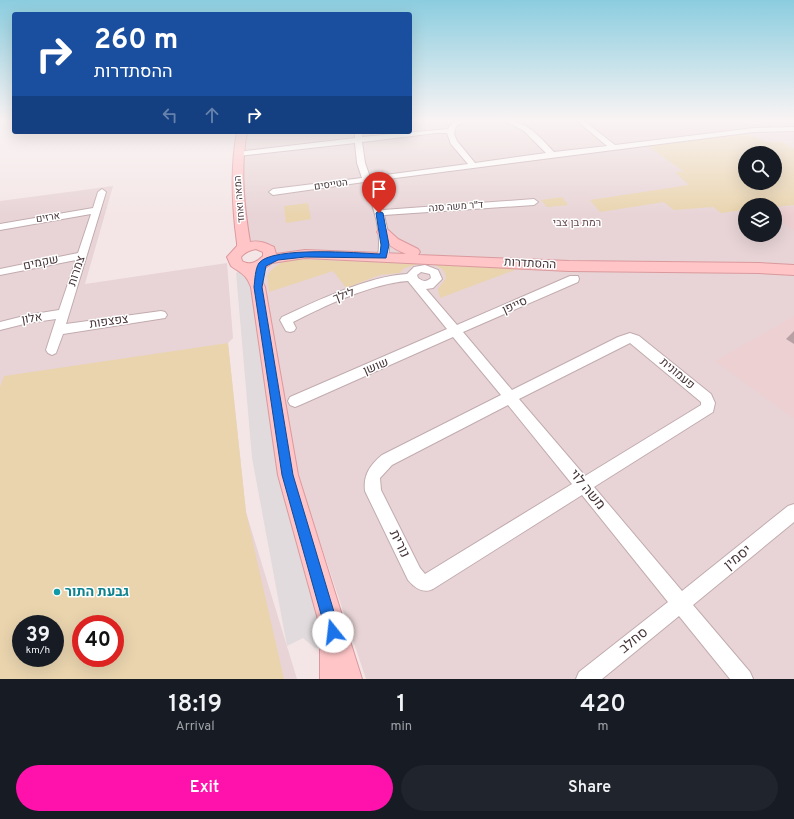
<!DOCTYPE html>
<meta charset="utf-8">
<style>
:root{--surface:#171b24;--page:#20242c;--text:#f1f3f6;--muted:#9ea1a6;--accent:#ff12ab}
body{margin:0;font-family:Overpass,Heebo,sans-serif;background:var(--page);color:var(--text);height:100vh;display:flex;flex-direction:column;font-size:15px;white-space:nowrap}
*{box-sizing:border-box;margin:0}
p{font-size:13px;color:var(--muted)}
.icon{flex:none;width:22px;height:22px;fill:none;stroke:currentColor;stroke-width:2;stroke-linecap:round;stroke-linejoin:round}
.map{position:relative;height:679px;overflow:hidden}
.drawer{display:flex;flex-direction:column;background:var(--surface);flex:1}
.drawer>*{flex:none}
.top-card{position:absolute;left:12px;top:12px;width:400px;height:122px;border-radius:4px;box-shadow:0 4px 16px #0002;background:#1a4fa0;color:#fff;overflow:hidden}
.fabs{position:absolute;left:738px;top:146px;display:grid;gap:8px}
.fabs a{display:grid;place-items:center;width:44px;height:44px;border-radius:50%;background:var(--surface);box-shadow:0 4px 16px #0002;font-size:20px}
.speed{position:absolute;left:12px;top:615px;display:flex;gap:8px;font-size:20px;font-weight:700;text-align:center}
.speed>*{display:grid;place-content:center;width:52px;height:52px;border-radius:50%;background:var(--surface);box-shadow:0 4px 16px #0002;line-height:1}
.speed small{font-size:10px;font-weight:400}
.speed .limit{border:6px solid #d22;background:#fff;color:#111}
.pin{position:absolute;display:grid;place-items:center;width:34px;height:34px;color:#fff;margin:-41px -17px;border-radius:50% 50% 50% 0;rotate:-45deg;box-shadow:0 0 4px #0007}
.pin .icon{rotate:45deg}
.me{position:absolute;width:44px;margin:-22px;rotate:344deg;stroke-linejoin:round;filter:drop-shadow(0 0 3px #0008)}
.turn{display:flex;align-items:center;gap:14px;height:84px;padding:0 16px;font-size:18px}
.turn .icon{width:52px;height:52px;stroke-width:2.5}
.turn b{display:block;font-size:28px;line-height:34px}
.lanes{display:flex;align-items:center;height:38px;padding:0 16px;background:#0003;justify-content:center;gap:20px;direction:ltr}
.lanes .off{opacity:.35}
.eta{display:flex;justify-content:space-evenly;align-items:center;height:68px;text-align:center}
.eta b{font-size:24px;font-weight:600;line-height:28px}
.action{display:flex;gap:8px;margin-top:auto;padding:8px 16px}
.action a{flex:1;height:46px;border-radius:24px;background:var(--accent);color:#fff;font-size:16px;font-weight:600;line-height:46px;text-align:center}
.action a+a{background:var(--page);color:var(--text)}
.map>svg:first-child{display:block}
.residential{fill:#e8d4d6;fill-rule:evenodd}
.education{fill:#edd0d2}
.green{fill:#e9d4ae;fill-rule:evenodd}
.parking{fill:#e1dbdd}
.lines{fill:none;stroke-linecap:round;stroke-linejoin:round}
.street-casing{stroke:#c2abaf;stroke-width:2}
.secondary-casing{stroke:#db999d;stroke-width:2}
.street{fill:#fff;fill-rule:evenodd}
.secondary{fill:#ffc5c7;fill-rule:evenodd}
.wall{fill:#b7a1a5}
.route{fill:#1a73e8;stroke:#114b97}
.culture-dot{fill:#0f9aa8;stroke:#fff;stroke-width:1.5}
.labels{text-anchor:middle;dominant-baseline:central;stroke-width:3;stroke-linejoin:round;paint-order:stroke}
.far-street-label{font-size:10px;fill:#473538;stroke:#fff}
.far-neighbourhood-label{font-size:11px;fill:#6a4c52;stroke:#fff}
.street-label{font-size:12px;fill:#473538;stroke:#fff}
.near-street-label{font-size:14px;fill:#473538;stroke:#fff}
.near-culture-label{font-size:14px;font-weight:bold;fill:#0d838f;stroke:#fff;text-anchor:start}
</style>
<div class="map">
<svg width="794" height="679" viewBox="0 0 794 679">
<rect width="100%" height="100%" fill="#f4e6e7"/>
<!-- residential -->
<g class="residential">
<path d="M 410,120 L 794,120 L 794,679 L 366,679 L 288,447 L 263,275 L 272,263 L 262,246 L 251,241 L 245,233 L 241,132 L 410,132 ZM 745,153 L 775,153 L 775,183 L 745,183 ZM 745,205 L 775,205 L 775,235 L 745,235 Z"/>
<path d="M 113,186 L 85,284 L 227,263 L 233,338 L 228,343 L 246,512 L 297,679 L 0,679 L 0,201 ZM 21,624 L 55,624 L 55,658 L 21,658 ZM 81,624 L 115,624 L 115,658 L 81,658 Z"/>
</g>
<!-- education -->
<g class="education">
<polygon points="794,206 794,231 775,216 775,209"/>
<polygon points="794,316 794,419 715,361"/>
</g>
<!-- green -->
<g class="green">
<path d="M 747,133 L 765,142 L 782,142 L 794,149 L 794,205 L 775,207 L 775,205 L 745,205 L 745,210 L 721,213 L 713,207 L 674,210 L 664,202 L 600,212 L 590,200 L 689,185 L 675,172 L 683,171 L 648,146 ZM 745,153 L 775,153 L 775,183 L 745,183 Z"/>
<polygon points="562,197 568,205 547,207 541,200"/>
<polygon points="308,203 311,219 286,223 284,206"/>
<path d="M 299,259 L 418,264 L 405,268 L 399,273 L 380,275 L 346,288 L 333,271 L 269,292 L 267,276 C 275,263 286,260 299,259 Z"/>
<path d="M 426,263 L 525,266 L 440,298 L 438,289 L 446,278 C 445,267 435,265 426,263 Z"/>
<path d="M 228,343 L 246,512 L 284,679 L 0,679 L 0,387 L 4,376 ZM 21,624 L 55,624 L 55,658 L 21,658 ZM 81,624 L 115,624 L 115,658 L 81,658 Z"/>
</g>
<!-- parking -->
<polygon class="parking" points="240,271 252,276 319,600 325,649 315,648 303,638 287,646 252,458 236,273"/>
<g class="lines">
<!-- street casing -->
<g class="street-casing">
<g id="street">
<path d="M 459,120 L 467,120 L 456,126 L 454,134 L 457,141 L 475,163 L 546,153 L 524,131 L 505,121 L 504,120 C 526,120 540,137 554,152 L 607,146 L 576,120 L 583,120 L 615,145 L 754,128 L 794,127 L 794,131 L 754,132 L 372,181 L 383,210 L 534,199 L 538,202 L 534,205 L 384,215 L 390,241 L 388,257 L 383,260 L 378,257 C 382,229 374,209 364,182 L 273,195 L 269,192 L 273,189 L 362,178 L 357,163 L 355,143 L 238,156 L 234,154 L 238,152 L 355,138 L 355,132 L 363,132 L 362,137 L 448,129 L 451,124 ZM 436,133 L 447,133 L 451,144 L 468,164 L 370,177 L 365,163 L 362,142 Z"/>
<polygon points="102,189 106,192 66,324 161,311 165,312 167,315 165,318 63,334 56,353 52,355 48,353 46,350 56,319 28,323 0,330 0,322 28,315 59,310 76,260 0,275 0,269 78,253 91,214 0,230 0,224 93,208 98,192"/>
<path d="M 425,265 L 438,270 L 442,279 L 433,288 L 426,289 L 457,325 L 570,276 L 578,276 L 579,279 L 578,282 L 463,332 L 512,390 L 618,337 L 630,333 L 639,336 L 711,394 L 715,403 L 713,412 L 594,487 L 682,591 L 788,506 L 794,504 L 794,522 L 693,605 L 750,672 L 753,679 L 730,679 L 679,616 L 602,679 L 576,679 L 579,672 L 668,602 L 582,495 L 433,589 C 423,594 415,588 408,580 L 365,491 C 363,475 370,465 382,455 L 501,395 L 453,337 L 300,405 L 295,407 L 290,405 L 288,401 L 290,397 L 447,329 L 408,281 C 373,283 324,306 293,322 L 296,328 L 294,331 L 290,332 L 286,331 L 280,320 L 282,317 C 316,301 369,276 407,274 L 414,267 ZM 421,272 L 430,274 L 431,278 C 426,282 424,282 418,278 L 417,275 ZM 630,343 L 701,402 L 701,405 L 585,476 L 519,399 ZM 508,405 L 572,484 L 425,574 L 420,568 L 381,490 L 380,478 L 392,465 Z"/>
</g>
</g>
<!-- secondary casing -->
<g class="secondary-casing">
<path id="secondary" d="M 237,132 L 247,132 C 240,169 244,205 250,242 C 259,240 266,243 274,247 L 276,254 L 305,250 L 406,254 C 394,249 384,243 377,232 L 379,229 L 387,229 L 398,239 L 418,249 L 420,252 L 418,255 L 569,261 L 759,263 L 794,265 L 794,275 L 759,273 L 569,271 L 305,258 L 272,263 L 264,269 L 257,271 L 265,287 L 298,475 L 362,679 L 320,679 L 320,650 L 324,641 L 278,475 L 251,287 C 246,274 242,274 231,266 L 227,257 L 237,246 L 237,243 C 232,206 230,169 237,132 ZM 256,249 L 263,252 L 263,256 C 257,262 250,266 242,261 L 241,257 C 245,252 250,250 256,249 Z"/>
</g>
<!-- street -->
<use href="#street" class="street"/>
<!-- secondary -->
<use href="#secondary" class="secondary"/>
</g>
<!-- wall -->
<polygon class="wall" points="794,331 794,344 786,339"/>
<!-- sky -->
<linearGradient id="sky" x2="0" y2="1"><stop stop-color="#8bcddf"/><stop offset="0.56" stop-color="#faf4f4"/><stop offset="1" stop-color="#faf4f4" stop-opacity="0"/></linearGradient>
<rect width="794" height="215" fill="url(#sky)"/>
<!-- route -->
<path class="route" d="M 379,211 L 383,213 L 389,245 L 386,258 L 305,257 L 278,260 L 266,266 L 262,287 L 293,475 L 340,632 L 338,637 L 333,639 L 328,637 L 326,632 L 282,475 L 254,287 C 255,280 255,269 259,263 C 272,246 358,253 380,254 L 381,245 L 376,213 Z"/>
<!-- markers -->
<circle class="culture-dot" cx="57" cy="592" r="4"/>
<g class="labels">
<!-- far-street labels -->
<g class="far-street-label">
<text transform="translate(331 185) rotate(-8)">הטייסים</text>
<text transform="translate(240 199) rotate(-95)">המאה ואחד</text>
<text transform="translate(456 207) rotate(-4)">ד"ר משה סנה</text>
<text transform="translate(48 218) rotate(-9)">ארזים</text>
</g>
<!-- far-neighbourhood labels -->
<g class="far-neighbourhood-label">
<text x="577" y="223">רמת בן צבי</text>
</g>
<!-- street labels -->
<g class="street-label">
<text transform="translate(41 263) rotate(-12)">שקמים</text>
<text transform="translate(530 264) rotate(3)">ההסתדרות</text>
<text transform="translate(77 271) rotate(-72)">צמרות</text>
<text transform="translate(344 296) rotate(-20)">לילך</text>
<text transform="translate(515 306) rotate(-24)">סייפן</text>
<text transform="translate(32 319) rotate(-9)">אלון</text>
<text transform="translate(109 322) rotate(-8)">צפצפות</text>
<text transform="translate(376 367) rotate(-23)">שושן</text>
<text transform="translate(677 374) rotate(40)">פעמונית</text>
</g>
<!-- near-street labels -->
<g class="near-street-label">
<text transform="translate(587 490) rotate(50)">משה לוי</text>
<text transform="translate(399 544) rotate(64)">נורית</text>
<text transform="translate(738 558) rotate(-39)">יסמין</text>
<text transform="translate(634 641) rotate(-39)">סחלב</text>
</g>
<!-- near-culture labels -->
<g class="near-culture-label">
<text x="65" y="592">גבעת התור</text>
</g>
</g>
</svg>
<div class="fabs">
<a><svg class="icon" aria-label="search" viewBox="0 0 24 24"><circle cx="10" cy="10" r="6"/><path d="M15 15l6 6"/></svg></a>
<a><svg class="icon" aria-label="layers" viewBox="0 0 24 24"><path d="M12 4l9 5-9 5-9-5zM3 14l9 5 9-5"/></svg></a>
</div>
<div class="speed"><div>39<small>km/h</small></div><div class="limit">40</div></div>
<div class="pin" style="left:379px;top:213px;background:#d93025"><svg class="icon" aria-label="arrive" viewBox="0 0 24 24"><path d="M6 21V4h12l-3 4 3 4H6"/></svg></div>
<svg class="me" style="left:333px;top:632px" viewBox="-20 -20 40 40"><circle r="19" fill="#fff"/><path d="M0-13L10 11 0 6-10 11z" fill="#1a73e8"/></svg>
<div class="top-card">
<div class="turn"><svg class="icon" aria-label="right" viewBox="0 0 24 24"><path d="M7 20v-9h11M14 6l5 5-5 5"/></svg><div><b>260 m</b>ההסתדרות</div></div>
<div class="lanes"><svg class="icon off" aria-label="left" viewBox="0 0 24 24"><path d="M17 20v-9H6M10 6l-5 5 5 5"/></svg><svg class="icon off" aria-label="ahead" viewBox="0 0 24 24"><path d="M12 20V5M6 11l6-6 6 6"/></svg><svg class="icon" aria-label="right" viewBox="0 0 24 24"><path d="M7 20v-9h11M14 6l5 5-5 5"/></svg></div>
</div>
</div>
<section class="drawer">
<div class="eta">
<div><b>18:19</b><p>Arrival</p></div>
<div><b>1</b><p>min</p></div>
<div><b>420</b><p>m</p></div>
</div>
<div class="action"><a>Exit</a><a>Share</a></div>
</section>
